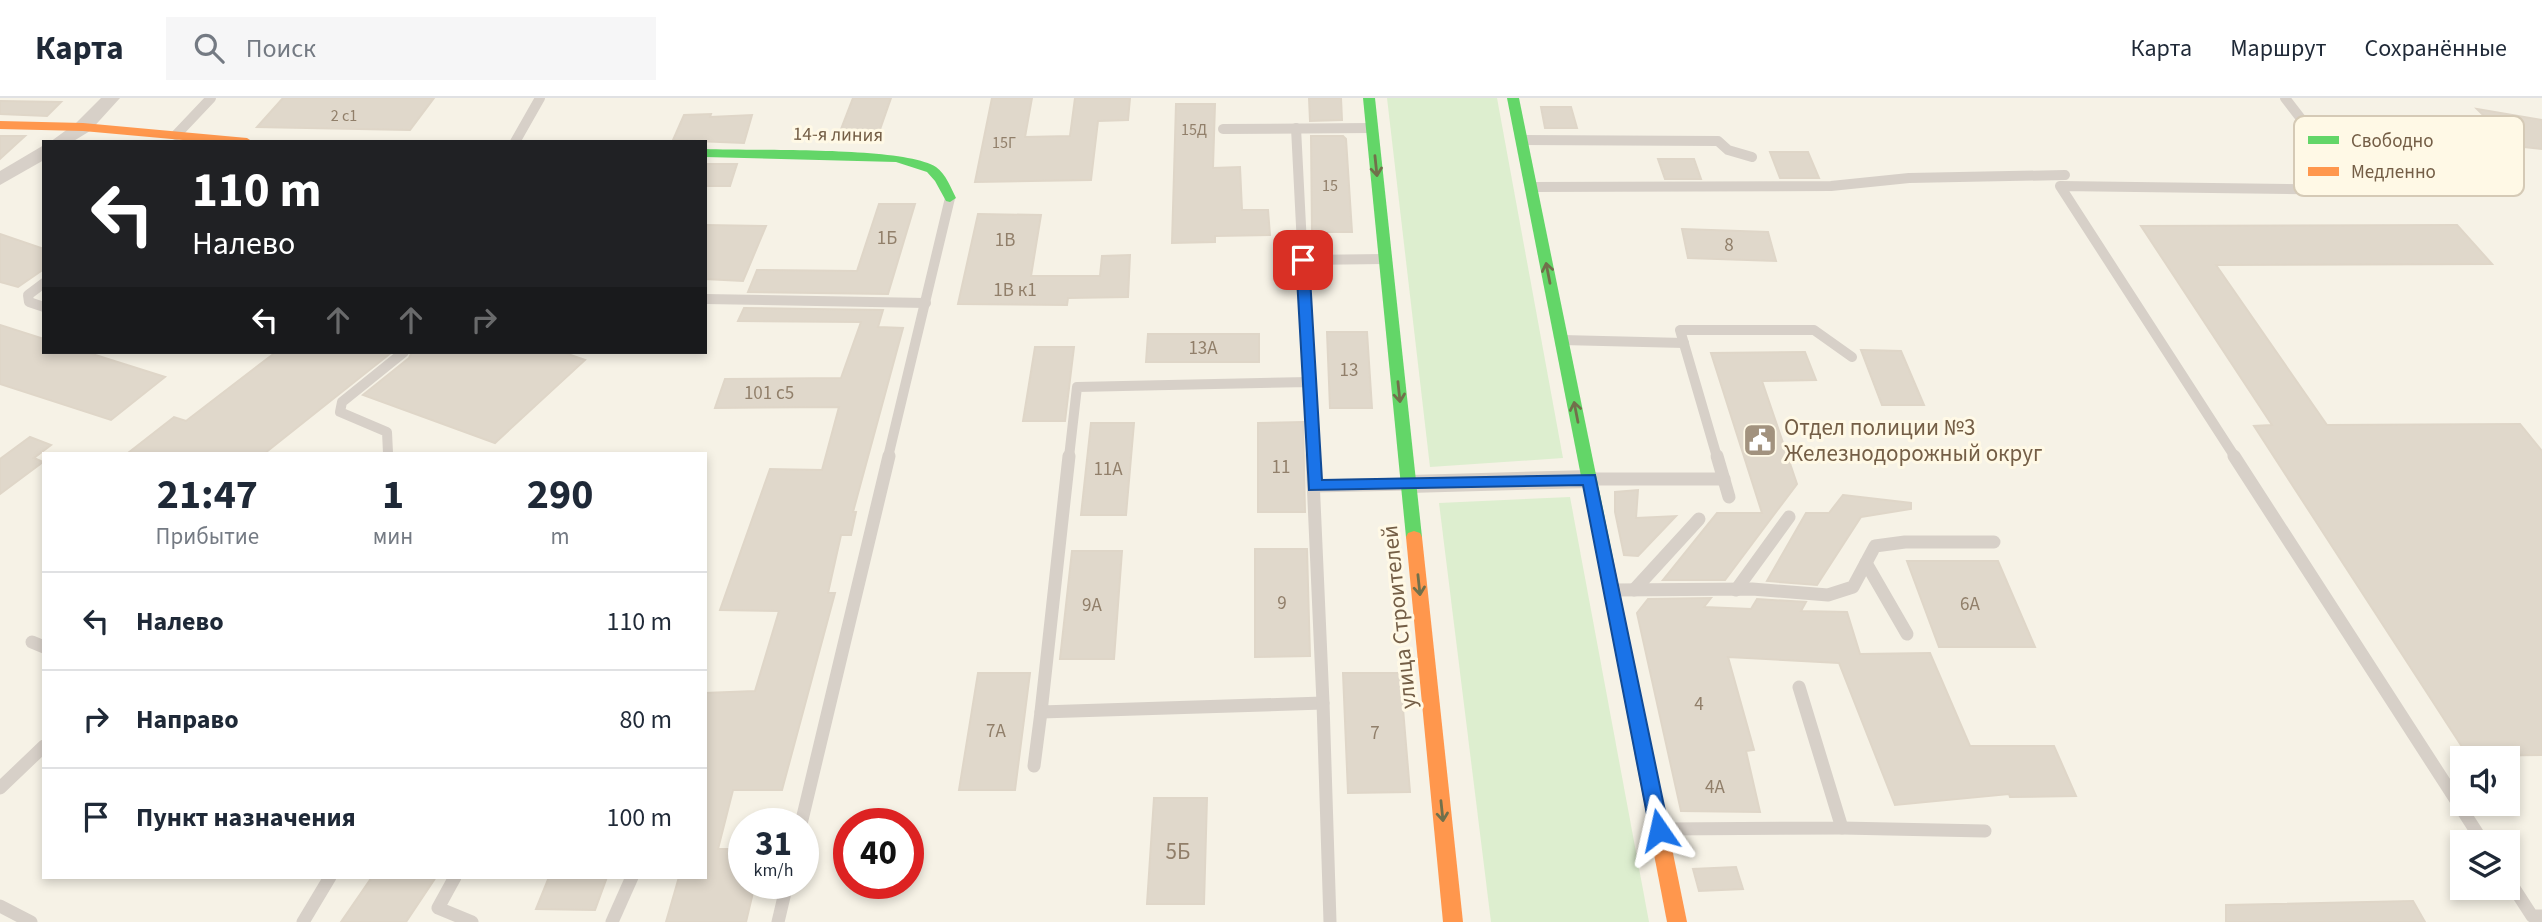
<!DOCTYPE html>
<html lang="ru">
<meta charset="utf-8">
<style>
:root{--surface:#fff;--page:#f6f6f7;--text:#1f2937;--muted:#747a83;--line:#e0e1e3}
body{margin:0;font-family:"Source Sans 3",sans-serif;background:var(--page);color:var(--text);height:100vh;display:flex;flex-direction:column;font-size:26px;white-space:nowrap}
*{box-sizing:border-box;margin:0}
p{font-size:23px;color:var(--muted)}
.icon{flex:none;width:38px;height:38px;fill:none;stroke:currentColor;stroke-width:2;stroke-linecap:round;stroke-linejoin:round}
.map{position:relative;flex:1;overflow:hidden}
.details{position:absolute;left:42px;top:354px;width:665px;height:427px;display:flex;flex-direction:column;background:var(--surface);border-radius:0px;box-shadow:0 4px 10px #0003}
.details>*{flex:none}
.top-card{position:absolute;left:42px;top:42px;width:665px;height:214px;border-radius:0px;box-shadow:0 4px 10px #0003;background:#202124;color:#fff;overflow:hidden}
.tools{position:absolute;left:2450px;top:648px;display:grid;gap:14px}
.tools a{display:grid;place-items:center;width:70px;height:70px;border-radius:0px;background:var(--surface);box-shadow:0 4px 10px #0003;font-size:35px}
.speed{position:absolute;left:728px;top:710px;display:flex;gap:14px;font-size:35px;font-weight:700;text-align:center}
.speed>*{display:grid;place-content:center;width:91px;height:91px;border-radius:50%;background:var(--surface);box-shadow:0 4px 10px #0003;line-height:1}
.speed small{font-size:18px;font-weight:400}
.speed .limit{border:10px solid #d22;background:#fff;color:#111}
.pin{position:absolute;display:grid;place-items:center;width:60px;height:60px;color:#fff;margin:-30px;border-radius:14px;box-shadow:0 4px 10px #0006}
.me{position:absolute;width:77px;margin:-38px;rotate:349deg;stroke-linejoin:round;filter:drop-shadow(0 0 5px #0008)}
.turn{display:flex;align-items:center;gap:24px;height:147px;padding:0 35px;font-size:32px}
.turn .icon{width:91px;height:91px;stroke-width:2.5}
.turn b{display:block;font-size:49px;line-height:60px}
.lanes{display:flex;align-items:center;height:66px;padding:0 35px;background:#0003;justify-content:center;gap:35px;direction:ltr}
.lanes .off{opacity:.35}
.eta{display:flex;justify-content:space-evenly;align-items:center;height:119px;text-align:center}
.eta b{font-size:42px;font-weight:700;line-height:49px}
ul{padding:0;list-style:none}
li{display:flex;align-items:center;gap:21px;height:98px;padding:0 35px;border-top:2px solid var(--line)}
li div{flex:1}
li b{display:block;font-size:26px}
li em{font-style:normal}
header{display:flex;align-items:center;gap:42px;box-sizing:border-box;height:98px;padding:0 35px;background:var(--surface);border-bottom:2px solid var(--line)}
header strong{font-size:33px}
nav{display:flex;gap:38px;margin-inline-start:auto;font-size:24px}
.search{width:490px;height:63px;background:var(--page);display:flex;align-items:center;gap:18px;box-sizing:border-box;padding:0 24px;border-radius:0px;color:var(--muted);font-size:26px}
.map>svg:first-child{display:block}
.green{fill:#ddeecf}
.building{fill:#e0d8cb;stroke:#dfd6c8;stroke-width:2}
.lines{fill:none;stroke-linecap:round;stroke-linejoin:round}
.lane-far1{stroke:#d7d0c8;stroke-width:10}
.lane{stroke:#d7d0c8;stroke-width:13}
.street{fill:#d7d0c8;fill-rule:evenodd}
.fast{fill:#63d668;fill-rule:evenodd}
.slow{fill:#ff974d;fill-rule:evenodd}
.oneway{stroke:#71704b}
.route{fill:#1a73e8;stroke:#114b97;stroke-width:2}
.labels{text-anchor:middle;dominant-baseline:central;stroke-width:6;stroke-linejoin:round;paint-order:stroke}
.far-number-label{font-size:16px;fill:#917f6a}
.far-street-label{font-size:19px;fill:#745e46;stroke:#fff9e6}
.number-label{font-size:19px;fill:#917f6a}
.poi-label{font-size:23px;fill:#745e46;stroke:#fff9e6;text-anchor:start}
.street-label{font-size:23px;fill:#745e46;stroke:#fff9e6}
.near-number-label{font-size:23px;fill:#917f6a}
.key{fill:#fff9e6;stroke:#d5cab6;stroke-width:2}
.key-label{font-size:19px;fill:#745e46}
</style>
<header>
<strong>Карта</strong>
<div class="search"><svg class="icon" aria-label="search" viewBox="0 0 24 24"><circle cx="10" cy="10" r="6"/><path d="M15 15l6 6"/></svg>Поиск</div>
<nav><a>Карта</a><a>Маршрут</a><a>Сохранённые</a></nav>
</header>
<div class="map">
<svg width="2542" height="824" viewBox="0 0 2542 824">
<rect width="100%" height="100%" fill="#f6f2e6"/>
<!-- green -->
<g class="green">
<polygon points="1387,0 1497,0 1563,360 1430,369"/>
<polygon points="1570,399 1649,824 1491,824 1439,405"/>
</g>
<!-- building -->
<g class="building">
<polygon points="283,0 434,0 410,32 257,29"/>
<polygon points="853,0 891,0 877,40 838,39"/>
<polygon points="992,0 1032,0 1025,39 1070,38 1075,0 1130,0 1128,22 1098,23 1091,82 975,84"/>
<polygon points="1309,0 1341,0 1342,22 1310,23"/>
<polygon points="0,3 61,4 47,18 0,16"/>
<polygon points="1176,6 1215,6 1213,70 1240,69 1242,112 1268,112 1270,137 1215,138 1215,144 1172,145"/>
<polygon points="1541,9 1571,9 1577,30 1545,30"/>
<polygon points="2477,11 2542,22 2542,51 2515,48"/>
<polygon points="711,16 710,19 752,17 744,45 673,42 684,17"/>
<polygon points="0,38 25,38 0,61"/>
<polygon points="1311,38 1343,38 1346,41 1352,134 1312,134"/>
<polygon points="1770,54 1808,54 1819,80 1780,80"/>
<polygon points="1658,61 1694,61 1701,81 1665,81"/>
<polygon points="705,66 737,66 730,88 705,88"/>
<polygon points="879,106 915,106 888,196 748,194 757,172 857,173"/>
<polygon points="978,116 1041,117 1031,178 1100,178 1102,158 1130,157 1128,199 1068,200 1067,207 958,206"/>
<polygon points="705,127 766,128 743,183 705,181"/>
<polygon points="2457,127 2492,166 2216,167 2327,327 2520,326 2542,353 2542,657 2468,658 2254,328 2272,327 2141,128"/>
<polygon points="1682,131 1768,134 1776,163 1688,160"/>
<polygon points="0,136 44,151 44,171 18,189 0,184"/>
<polygon points="744,210 883,212 878,229 903,230 853,414 856,414 851,437 841,437 828,495 835,495 782,692 733,692 718,751 744,751 744,786 755,786 746,824 666,824 679,779 705,779 705,595 755,593 779,513 720,512 770,371 822,372 839,309 715,310 725,281 841,280 861,224 738,223"/>
<polygon points="0,227 44,241 44,254 86,254 165,279 111,322 0,286"/>
<polygon points="1327,234 1367,234 1372,310 1330,310"/>
<polygon points="1148,236 1259,236 1259,264 1146,264"/>
<polygon points="1035,249 1074,249 1065,323 1023,323"/>
<polygon points="1861,252 1901,253 1924,307 1882,307"/>
<polygon points="276,254 392,254 265,355 128,355 174,319 186,323"/>
<polygon points="412,254 562,254 585,262 495,345 363,297 409,260"/>
<polygon points="1805,254 1816,282 1762,283 1797,386 1725,482 1663,482 1717,415 1762,415 1711,255"/>
<polygon points="1303,324 1305,414 1258,414 1258,325"/>
<polygon points="1091,325 1134,325 1126,417 1081,417"/>
<polygon points="30,339 51,347 34,360 43,364 0,396 0,361"/>
<polygon points="1638,392 1636,420 1676,418 1638,458 1624,457 1615,414 1615,394"/>
<polygon points="1843,397 1911,405 1911,411 1861,419 1817,487 1767,483 1806,415 1829,415"/>
<polygon points="1255,451 1307,451 1310,558 1255,559"/>
<polygon points="1072,453 1122,453 1114,561 1060,561"/>
<polygon points="1907,463 1998,463 2035,549 1939,549"/>
<polygon points="1711,500 1704,509 1751,511 1757,501 1806,504 1801,513 1847,514 1860,556 1930,555 1970,648 2054,648 2076,698 2010,699 2009,696 1895,707 1839,565 1728,559 1754,652 1746,653 1760,714 1681,713 1637,515 1648,501"/>
<polygon points="978,575 1030,575 1015,692 959,692"/>
<polygon points="1343,575 1400,575 1410,694 1348,695"/>
<polygon points="1154,700 1207,700 1204,806 1147,806"/>
<polygon points="1736,769 1743,791 1699,793 1693,771"/>
<polygon points="372,779 436,779 406,824 341,824"/>
<polygon points="549,779 607,779 595,812 536,811"/>
<polygon points="2413,803 2425,824 2226,824 2226,807"/>
</g>
<g class="lines">
<!-- lane-far1 -->
<g class="lane-far1">
<polyline points="1296,30 1309,284"/>
<polyline points="1223,31 1372,30"/>
<polyline points="176,37 211,0"/>
<polyline points="1522,42 1718,43 1728,52 1752,59"/>
<polyline points="515,44 540,0"/>
<polyline points="1531,89 1831,88 1909,80 2065,77"/>
<polyline points="1303,162 1385,161"/>
<polyline points="44,185 28,197 29,204 44,209"/>
<polyline points="705,201 926,205"/>
<polyline points="1562,242 1684,245"/>
<polyline points="388,355 387,334 340,314 342,304 404,254"/>
<polyline points="888,359 950,100"/>
<polyline points="1069,359 1077,289 1309,284 1312,359"/>
<polyline points="1717,359 1680,232 1814,232 1852,259"/>
<polyline points="2235,359 2060,88 2356,92 2285,0"/>
</g>
<!-- lane -->
<g class="lane">
<polyline points="1069,358 1041,614 1323,605 1312,358"/>
<polyline points="1717,358 1729,399"/>
<polyline points="2234,358 2483,744"/>
<polyline points="1590,381 1724,381"/>
<polyline points="1314,388 1408,386"/>
<polyline points="1866,465 1907,536"/>
<polyline points="1614,492 1752,491 1828,497 1853,489 1875,448 1905,444 1994,444"/>
<polyline points="1634,492 1699,421"/>
<polyline points="1736,492 1789,419"/>
<polyline points="32,544 44,549"/>
<polyline points="1323,605 1330,824"/>
<polyline points="1034,668 1041,614"/>
<polyline points="0,690 44,648"/>
<polyline points="801,726 889,358"/>
<polyline points="1842,730 1985,733"/>
<polyline points="1664,731 1842,730 1799,589"/>
<polyline points="455,779 438,810 472,824"/>
<polyline points="2508,781 2532,818 2542,818"/>
<polyline points="0,808 31,824"/>
<polyline points="303,824 330,779"/>
<polyline points="612,824 632,779"/>
<polyline points="778,824 787,786"/>
</g>
<!-- street -->
<g class="street">
<polygon points="101,0 120,0 90,33 72,44 50,44 76,25"/>
<polygon points="44,47 44,62 0,87 0,73"/>
<polygon points="1589,372 1597,375 1601,381 1597,387 1589,390 1409,395 1400,392 1397,386 1400,380 1409,377"/>
</g>
<!-- fast -->
<g class="fast">
<polygon points="1363,0 1375,0 1422,439 1420,443 1408,443 1406,439"/>
<polygon points="1507,0 1519,0 1614,465 1612,469 1600,469 1598,465"/>
<path d="M 705,51 C 751,53 904,48 936,69 C 946,76 951,90 956,100 L 950,104 L 946,103 L 935,83 L 927,74 L 896,64 L 705,59 Z"/>
</g>
<!-- slow -->
<g class="slow">
<polygon points="0,23 83,25 247,40 253,44 205,44 83,33 0,31"/>
<polygon points="1414,433 1420,435 1422,439 1463,824 1443,824 1406,439 1408,435"/>
<polygon points="1606,459 1612,461 1614,465 1687,824 1667,824 1598,465 1600,461"/>
</g>
</g>
<!-- one-way arrows -->
<defs><path id="oneway-shaft" d="M-6 0H5M1.5-3L5.5 0L1.5 3" fill="none" stroke-width="1.6" stroke-linecap="round" stroke-linejoin="round" transform="scale(1.75)"/></defs>
<g class="oneway">
<use href="#oneway-shaft" transform="translate(1376 68) rotate(84)"/>
<use href="#oneway-shaft" transform="translate(1548 175) rotate(-101)"/>
<use href="#oneway-shaft" transform="translate(1399 294) rotate(84)"/>
<use href="#oneway-shaft" transform="translate(1576 314) rotate(-101)"/>
<use href="#oneway-shaft" transform="translate(1419 487) rotate(84)"/>
<use href="#oneway-shaft" transform="translate(1442 713) rotate(84)"/>
</g>
<!-- route -->
<polygon class="route" points="1303,158 1309,162 1322,382 1595,377 1669,732 1666,738 1659,740 1652,738 1650,732 1583,387 1309,392 1296,162"/>
<!-- icons -->
<defs>
<g id="civic-square" transform="scale(1.75)"><rect x="-9" y="-9" width="18" height="18" rx="4" fill="#a2927e" stroke="#fff9e6"/><path d="M-.6-6.5H3V-4.5H.6V-3L4-1V1h2V6H-6V1h2V-1L-.6-3ZM-1.2 2.5V6h2.4V2.5Z" fill="#fff"/></g>
</defs>
<g fill-rule="evenodd">
<use href="#civic-square" x="1760" y="342"/>
</g>
<g class="labels">
<!-- far-number labels -->
<g class="far-number-label">
<text x="344" y="18">2 с1</text>
<text x="1194" y="32">15Д</text>
<text x="1004" y="45">15Г</text>
<text x="1330" y="88">15</text>
</g>
<!-- far-street labels -->
<g class="far-street-label">
<text transform="translate(838 37) rotate(1)">14-я линия</text>
</g>
<!-- number labels -->
<g class="number-label">
<text x="887" y="140">1Б</text>
<text x="1005" y="142">1В</text>
<text x="1729" y="147">8</text>
<text x="1015" y="192">1В к1</text>
<text x="1203" y="250">13А</text>
<text x="1349" y="272">13</text>
<text x="769" y="295">101 с5</text>
<text x="1281" y="369">11</text>
<text x="1108" y="371">11А</text>
<text x="1282" y="505">9</text>
<text x="1970" y="506">6А</text>
<text x="1092" y="507">9А</text>
<text x="1699" y="606">4</text>
<text x="996" y="633">7А</text>
<text x="1375" y="635">7</text>
<text x="1715" y="689">4А</text>
</g>
<!-- poi labels -->
<g class="poi-label">
<text x="1784" y="329">Отдел полиции №3<tspan x="1784" dy="26">Железнодорожный округ</tspan></text>
</g>
<!-- street labels -->
<g class="street-label">
<text transform="translate(1399 519) rotate(-96)">улица Строителей</text>
</g>
<!-- near-number labels -->
<g class="near-number-label">
<text x="1178" y="753">5Б</text>
</g>
</g>
<!-- legend -->
<rect x="2294" y="18" width="230" height="80" rx="10" class="key"/>
<rect x="2308" y="38" width="31" height="8" fill="#63d668"/>
<rect x="2308" y="69" width="31" height="9" fill="#ff974d"/>
<g class="key-label">
<text x="2351" y="49">Свободно</text>
<text x="2351" y="80">Медленно</text>
</g>
</svg>
<div class="tools">
<a><svg class="icon" aria-label="sound" viewBox="0 0 24 24"><path d="M4 9h4l5-4v14l-5-4H4zM17 9q2 3 0 6"/></svg></a>
<a><svg class="icon" aria-label="layers" viewBox="0 0 24 24"><path d="M12 4l9 5-9 5-9-5zM3 14l9 5 9-5"/></svg></a>
</div>
<div class="speed"><div>31<small>km/h</small></div><div class="limit">40</div></div>
<div class="pin" style="left:1303px;top:162px;background:#d93025"><svg class="icon" aria-label="arrive" viewBox="0 0 24 24"><path d="M6 21V4h12l-3 4 3 4H6"/></svg></div>
<svg class="me" style="left:1659px;top:732px" viewBox="-20 -20 40 40"><path d="M0-17L14 15 0 8-14 15z" fill="#1a73e8" stroke="#fff" stroke-width="4"/></svg>
<div class="top-card">
<div class="turn"><svg class="icon" aria-label="left" viewBox="0 0 24 24"><path d="M17 20v-9H6M10 6l-5 5 5 5"/></svg><div><b>110 m</b>Налево</div></div>
<div class="lanes"><svg class="icon" aria-label="left" viewBox="0 0 24 24"><path d="M17 20v-9H6M10 6l-5 5 5 5"/></svg><svg class="icon off" aria-label="ahead" viewBox="0 0 24 24"><path d="M12 20V5M6 11l6-6 6 6"/></svg><svg class="icon off" aria-label="ahead" viewBox="0 0 24 24"><path d="M12 20V5M6 11l6-6 6 6"/></svg><svg class="icon off" aria-label="right" viewBox="0 0 24 24"><path d="M7 20v-9h11M14 6l5 5-5 5"/></svg></div>
</div>
<section class="details">
<div class="eta">
<div><b>21:47</b><p>Прибытие</p></div>
<div><b>1</b><p>мин</p></div>
<div><b>290</b><p>m</p></div>
</div>
<ul>
<li><svg class="icon" aria-label="left" viewBox="0 0 24 24"><path d="M17 20v-9H6M10 6l-5 5 5 5"/></svg><div><b>Налево</b></div><em>110 m</em></li>
<li><svg class="icon" aria-label="right" viewBox="0 0 24 24"><path d="M7 20v-9h11M14 6l5 5-5 5"/></svg><div><b>Направо</b></div><em>80 m</em></li>
<li><svg class="icon" aria-label="arrive" viewBox="0 0 24 24"><path d="M6 21V4h12l-3 4 3 4H6"/></svg><div><b>Пункт назначения</b></div><em>100 m</em></li>
</ul>
</section>
</div>
